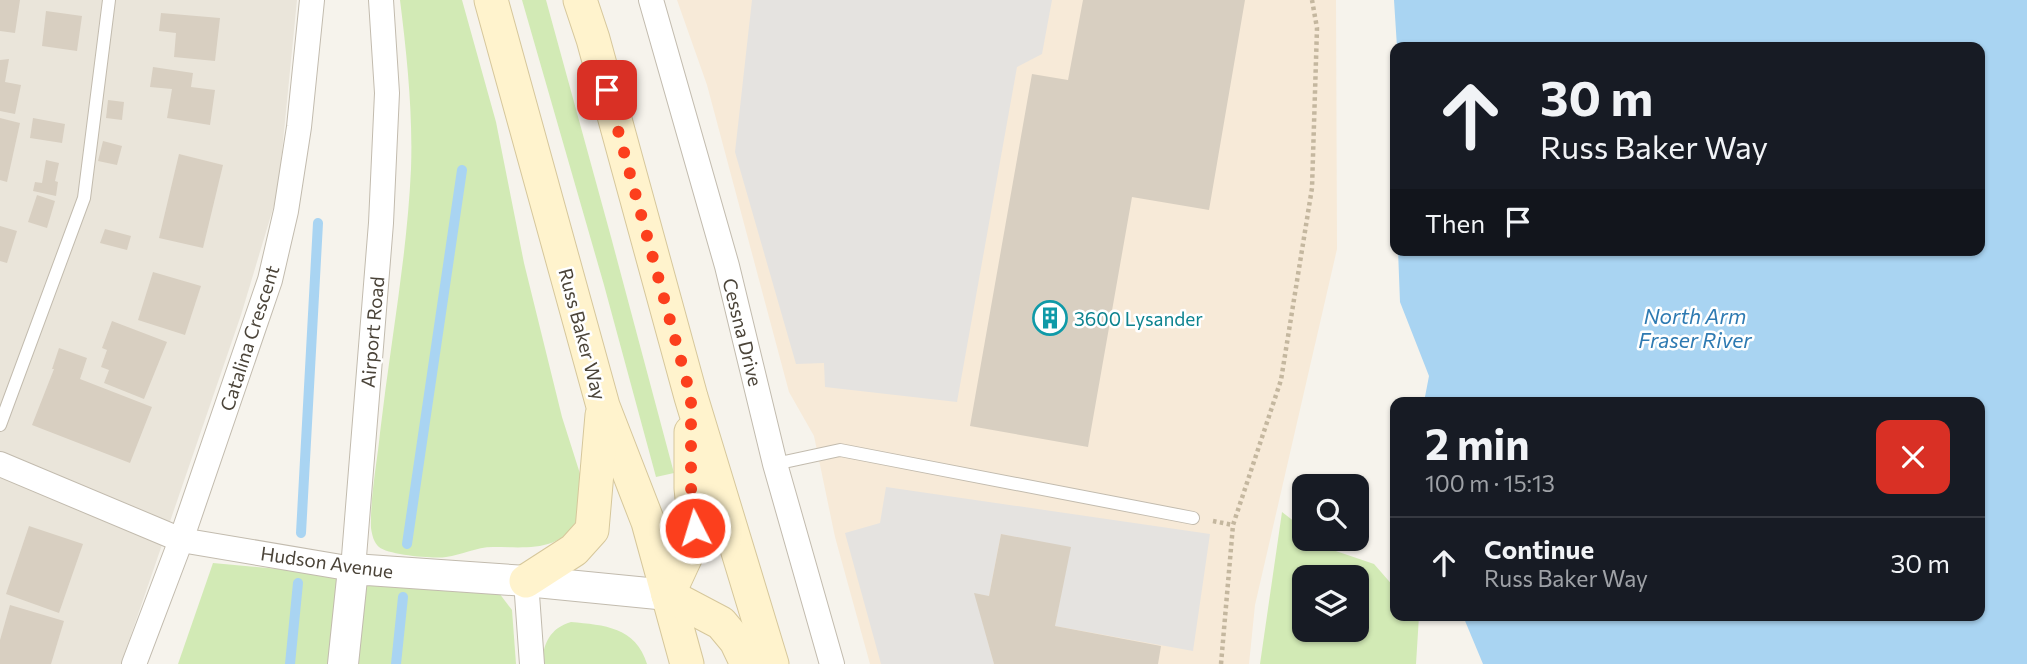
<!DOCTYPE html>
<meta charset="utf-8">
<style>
:root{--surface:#171b24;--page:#20242c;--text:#f1f3f6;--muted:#9ea1a6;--line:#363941}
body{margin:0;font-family:Commissioner,sans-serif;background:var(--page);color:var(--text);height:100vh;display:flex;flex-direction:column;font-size:26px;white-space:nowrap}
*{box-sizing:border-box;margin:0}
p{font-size:23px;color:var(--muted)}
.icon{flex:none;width:38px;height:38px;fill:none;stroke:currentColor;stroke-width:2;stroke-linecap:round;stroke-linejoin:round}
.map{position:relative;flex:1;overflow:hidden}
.panel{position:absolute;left:1390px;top:397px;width:595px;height:224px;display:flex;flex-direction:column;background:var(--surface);border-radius:14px;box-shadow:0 2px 5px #0004}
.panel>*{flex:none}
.guide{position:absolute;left:1390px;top:42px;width:595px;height:214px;border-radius:14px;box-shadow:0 2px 5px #0004;background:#171b24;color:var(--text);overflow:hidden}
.buttons{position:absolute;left:1292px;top:474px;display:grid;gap:14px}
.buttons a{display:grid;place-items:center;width:77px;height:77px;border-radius:14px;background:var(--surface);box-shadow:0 2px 5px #0004;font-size:35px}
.pin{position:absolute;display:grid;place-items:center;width:60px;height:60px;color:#fff;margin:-30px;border-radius:14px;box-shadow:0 4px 10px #0006}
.me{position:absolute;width:77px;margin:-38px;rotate:355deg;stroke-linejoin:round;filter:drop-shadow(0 0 5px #0008)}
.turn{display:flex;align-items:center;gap:24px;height:147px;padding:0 35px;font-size:32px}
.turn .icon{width:91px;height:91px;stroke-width:2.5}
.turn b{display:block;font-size:49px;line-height:60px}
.then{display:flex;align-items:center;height:66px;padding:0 35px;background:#0003;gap:14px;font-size:26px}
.round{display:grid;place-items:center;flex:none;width:74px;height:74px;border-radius:14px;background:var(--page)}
.overview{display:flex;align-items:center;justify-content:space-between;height:119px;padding:0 35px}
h1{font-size:42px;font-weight:700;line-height:52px}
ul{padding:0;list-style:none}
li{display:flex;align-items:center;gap:21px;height:91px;padding:0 35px;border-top:2px solid var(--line)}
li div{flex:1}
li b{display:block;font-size:26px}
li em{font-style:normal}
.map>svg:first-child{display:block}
.residential{fill:#eae5da}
.commercial{fill:#f7ead8}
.green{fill:#d2eab5;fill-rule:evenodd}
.parking{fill:#e5e3e0}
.water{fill:#a9d4f2}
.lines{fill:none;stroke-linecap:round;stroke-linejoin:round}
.stream{stroke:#a9d4f2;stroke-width:10}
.building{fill:#d8cfc1}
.service-casing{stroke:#c2bbae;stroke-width:14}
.minor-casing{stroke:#c2bbae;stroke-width:26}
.tertiary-casing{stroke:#c2bbae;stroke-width:32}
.secondary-casing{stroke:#d6c79b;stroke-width:35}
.path{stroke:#c4b79f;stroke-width:4.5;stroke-dasharray:3.5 3.5;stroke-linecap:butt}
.service{stroke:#fff;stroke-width:12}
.minor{stroke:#fff;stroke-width:24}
.tertiary{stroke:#fff;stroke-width:30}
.secondary{stroke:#fff3cd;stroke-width:33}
.route{stroke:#fc3f1d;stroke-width:12;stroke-dasharray:0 21.6}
.labels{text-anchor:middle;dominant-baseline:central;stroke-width:5;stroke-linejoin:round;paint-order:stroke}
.culture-label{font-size:19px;fill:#0d838f;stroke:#fff;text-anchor:start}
.street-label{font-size:19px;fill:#4b4439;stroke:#fff}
.water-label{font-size:21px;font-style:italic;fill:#2e7ab2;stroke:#fff}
</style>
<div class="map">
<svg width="2027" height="664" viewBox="0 0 2027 664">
<rect width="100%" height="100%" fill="#f6f3ec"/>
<!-- residential -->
<polygon class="residential" points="0,0 297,0 278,192 241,315 121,664 0,664"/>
<!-- commercial -->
<polygon class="commercial" points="677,0 1336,0 1337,249 1255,605 1249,664 870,664 835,537 814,436 789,392 707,85"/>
<!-- green -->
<g class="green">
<path d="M 400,0 L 462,0 L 496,122 L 524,263 L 562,417 L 582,480 L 577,519 C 561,553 524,547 493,547 C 476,547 462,555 446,557 C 434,559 388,555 379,547 C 374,543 372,535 371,528 C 370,498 377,463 380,433 C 390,345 407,258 411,169 C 413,113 407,56 400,0 Z"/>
<polygon points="522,0 546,0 611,237 674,473 656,477 604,285"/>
<path d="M 1282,512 L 1304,529 L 1304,539 L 1316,539 L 1327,548 L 1374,564 L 1395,588 L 1395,616 L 1419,616 L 1416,664 L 1260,664 ZM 1304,578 L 1356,578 L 1356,630 L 1304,630 Z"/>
<polygon points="213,563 496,589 512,610 516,664 178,664"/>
<path d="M 571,622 C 604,625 636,627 647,664 L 542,664 C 543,644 550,628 571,622 Z"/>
</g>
<!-- parking -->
<g class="parking">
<polygon points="752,0 1052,0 1042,54 1017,67 957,402 825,387 824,363 796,364 735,152"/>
<polygon points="886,487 1210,534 1193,651 1055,626 1070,548 1001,534 989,596 975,594 994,664 881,664 845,533 880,523"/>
</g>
<!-- water -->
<polygon class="water" points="1394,0 2027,0 2027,664 1483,664 1463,616 1979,616 1979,402 1424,402 1429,376 1400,302 1398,250 1979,250 1979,47 1397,47"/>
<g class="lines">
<!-- stream -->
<g class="stream">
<polyline points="301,533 318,223"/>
<polyline points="407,544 462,170"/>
<polyline points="290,664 298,583"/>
<polyline points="396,664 403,597"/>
</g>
</g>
<!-- building -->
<g class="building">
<polygon points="0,0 20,0 15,33 0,31"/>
<polygon points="1083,0 1245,0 1209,210 1132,197 1088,447 970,426 1032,74 1068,80"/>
<polygon points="46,11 82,16 77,51 42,46"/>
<polygon points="161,13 220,18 215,61 174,57 176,33 159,31"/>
<polygon points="9,59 5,82 21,85 15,114 0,111 0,60"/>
<polygon points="153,67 193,73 191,87 215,90 210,125 167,118 172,89 150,87"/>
<polygon points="108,100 124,102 122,120 106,118"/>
<polygon points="0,118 20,123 7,182 0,180"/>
<polygon points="33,118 65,124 62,143 30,138"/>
<polygon points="103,141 122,146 117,165 98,161"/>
<polygon points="179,154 223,165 203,248 159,238"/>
<polygon points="46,160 59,163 55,181 58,182 56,196 33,191 35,182 42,183"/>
<polygon points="37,195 55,201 47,228 28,222"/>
<polygon points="0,226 17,231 7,263 0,261"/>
<polygon points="105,229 131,236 127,250 100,243"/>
<polygon points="153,272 201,286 185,335 138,320"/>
<polygon points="112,321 167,342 144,399 104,383 109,370 101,367 107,350 102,348"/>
<polygon points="59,348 87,358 80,379 152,407 130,463 32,425 54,369 52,369"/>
<polygon points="29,526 83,544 59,613 6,594"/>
<polygon points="1001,534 1071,547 1055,626 1161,646 1158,664 994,664 974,593 989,596"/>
<polygon points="10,605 64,621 51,664 0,664 0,640"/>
</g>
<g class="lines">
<!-- service casing -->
<g class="service-casing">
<g id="service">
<polyline points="0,425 84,198 109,0"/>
<polyline points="775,464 840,450 1193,518"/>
</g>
</g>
<!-- minor casing -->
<g class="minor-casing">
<g id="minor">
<polyline points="651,0 727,266 775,464 832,664"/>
<polyline points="0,464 181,540 353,569 381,223 387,93 381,0"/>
<polyline points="526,581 532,664"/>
<polyline points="134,664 181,540 270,280 286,211 299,127 312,0"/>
</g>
</g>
<!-- tertiary casing -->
<g class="tertiary-casing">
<polyline id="tertiary" points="343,664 353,569 526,581 668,595"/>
</g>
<!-- secondary casing -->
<g class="secondary-casing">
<g id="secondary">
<polyline points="491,0 603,406 648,522 687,664"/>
<polyline points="580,0 593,39 691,397 772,664"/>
<polyline points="526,581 574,550 592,530 602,415"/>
<polyline points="668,595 686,556 695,528 691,488 691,432"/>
<polyline points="668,595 721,623 736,641 747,664"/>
</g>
</g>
<!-- path -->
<g class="path">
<polyline points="1213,521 1233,525"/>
<polyline points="1221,664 1233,525 1281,380 1312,188 1317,28 1312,0"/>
</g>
<!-- service -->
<use href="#service" class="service"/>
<!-- minor -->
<use href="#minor" class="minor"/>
<!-- tertiary -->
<use href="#tertiary" class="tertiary"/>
<!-- secondary -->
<use href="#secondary" class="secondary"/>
</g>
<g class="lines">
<!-- route -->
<polyline class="route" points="607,90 691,397 691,488 695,528"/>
</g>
<!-- icons -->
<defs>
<g id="building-ring" transform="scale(1.75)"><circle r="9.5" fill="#fff" stroke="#0f9aa8" stroke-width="1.5"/><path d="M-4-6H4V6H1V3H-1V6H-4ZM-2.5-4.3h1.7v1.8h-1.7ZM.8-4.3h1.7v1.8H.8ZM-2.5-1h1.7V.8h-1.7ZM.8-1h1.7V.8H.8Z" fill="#0f9aa8"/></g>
</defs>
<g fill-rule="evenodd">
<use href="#building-ring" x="1050" y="318"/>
</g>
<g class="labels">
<!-- culture labels -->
<g class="culture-label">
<text x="1074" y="318">3600 Lysander</text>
</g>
<!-- street labels -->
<g class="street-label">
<text transform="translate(372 332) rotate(-85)">Airport Road</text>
<text transform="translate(743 332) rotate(76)">Cessna Drive</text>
<text transform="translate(583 334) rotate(75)">Russ Baker Way</text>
<text transform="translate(249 338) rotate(-72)">Catalina Crescent</text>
<text transform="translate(327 562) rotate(8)">Hudson Avenue</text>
</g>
<!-- water labels -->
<g class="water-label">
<text x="1695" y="315">North Arm<tspan x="1695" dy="24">Fraser River</tspan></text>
</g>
</g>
</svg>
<div class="buttons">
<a><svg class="icon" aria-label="search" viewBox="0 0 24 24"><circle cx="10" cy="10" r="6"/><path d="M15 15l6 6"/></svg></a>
<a><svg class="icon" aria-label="layers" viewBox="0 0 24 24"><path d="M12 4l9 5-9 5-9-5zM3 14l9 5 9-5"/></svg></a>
</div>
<div class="pin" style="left:607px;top:90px;background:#d93025"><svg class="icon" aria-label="arrive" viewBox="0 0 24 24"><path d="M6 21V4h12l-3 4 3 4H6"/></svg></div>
<svg class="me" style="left:695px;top:528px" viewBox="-20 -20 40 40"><circle r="17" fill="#fc3f1d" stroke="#fff" stroke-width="3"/><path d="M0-11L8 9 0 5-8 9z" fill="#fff"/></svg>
<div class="guide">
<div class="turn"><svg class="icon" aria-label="ahead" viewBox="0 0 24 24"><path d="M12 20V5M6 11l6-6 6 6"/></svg><div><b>30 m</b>Russ Baker Way</div></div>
<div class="then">Then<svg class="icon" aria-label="arrive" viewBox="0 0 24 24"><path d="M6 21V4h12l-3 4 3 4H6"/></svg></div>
</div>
<section class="panel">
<div class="overview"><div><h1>2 min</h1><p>100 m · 15:13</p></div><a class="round" style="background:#d93025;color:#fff"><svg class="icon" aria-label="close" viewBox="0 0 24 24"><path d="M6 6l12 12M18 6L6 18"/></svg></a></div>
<ul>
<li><svg class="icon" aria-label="ahead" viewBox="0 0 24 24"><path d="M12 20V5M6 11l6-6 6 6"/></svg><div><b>Continue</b><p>Russ Baker Way</p></div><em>30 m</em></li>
</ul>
</section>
</div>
